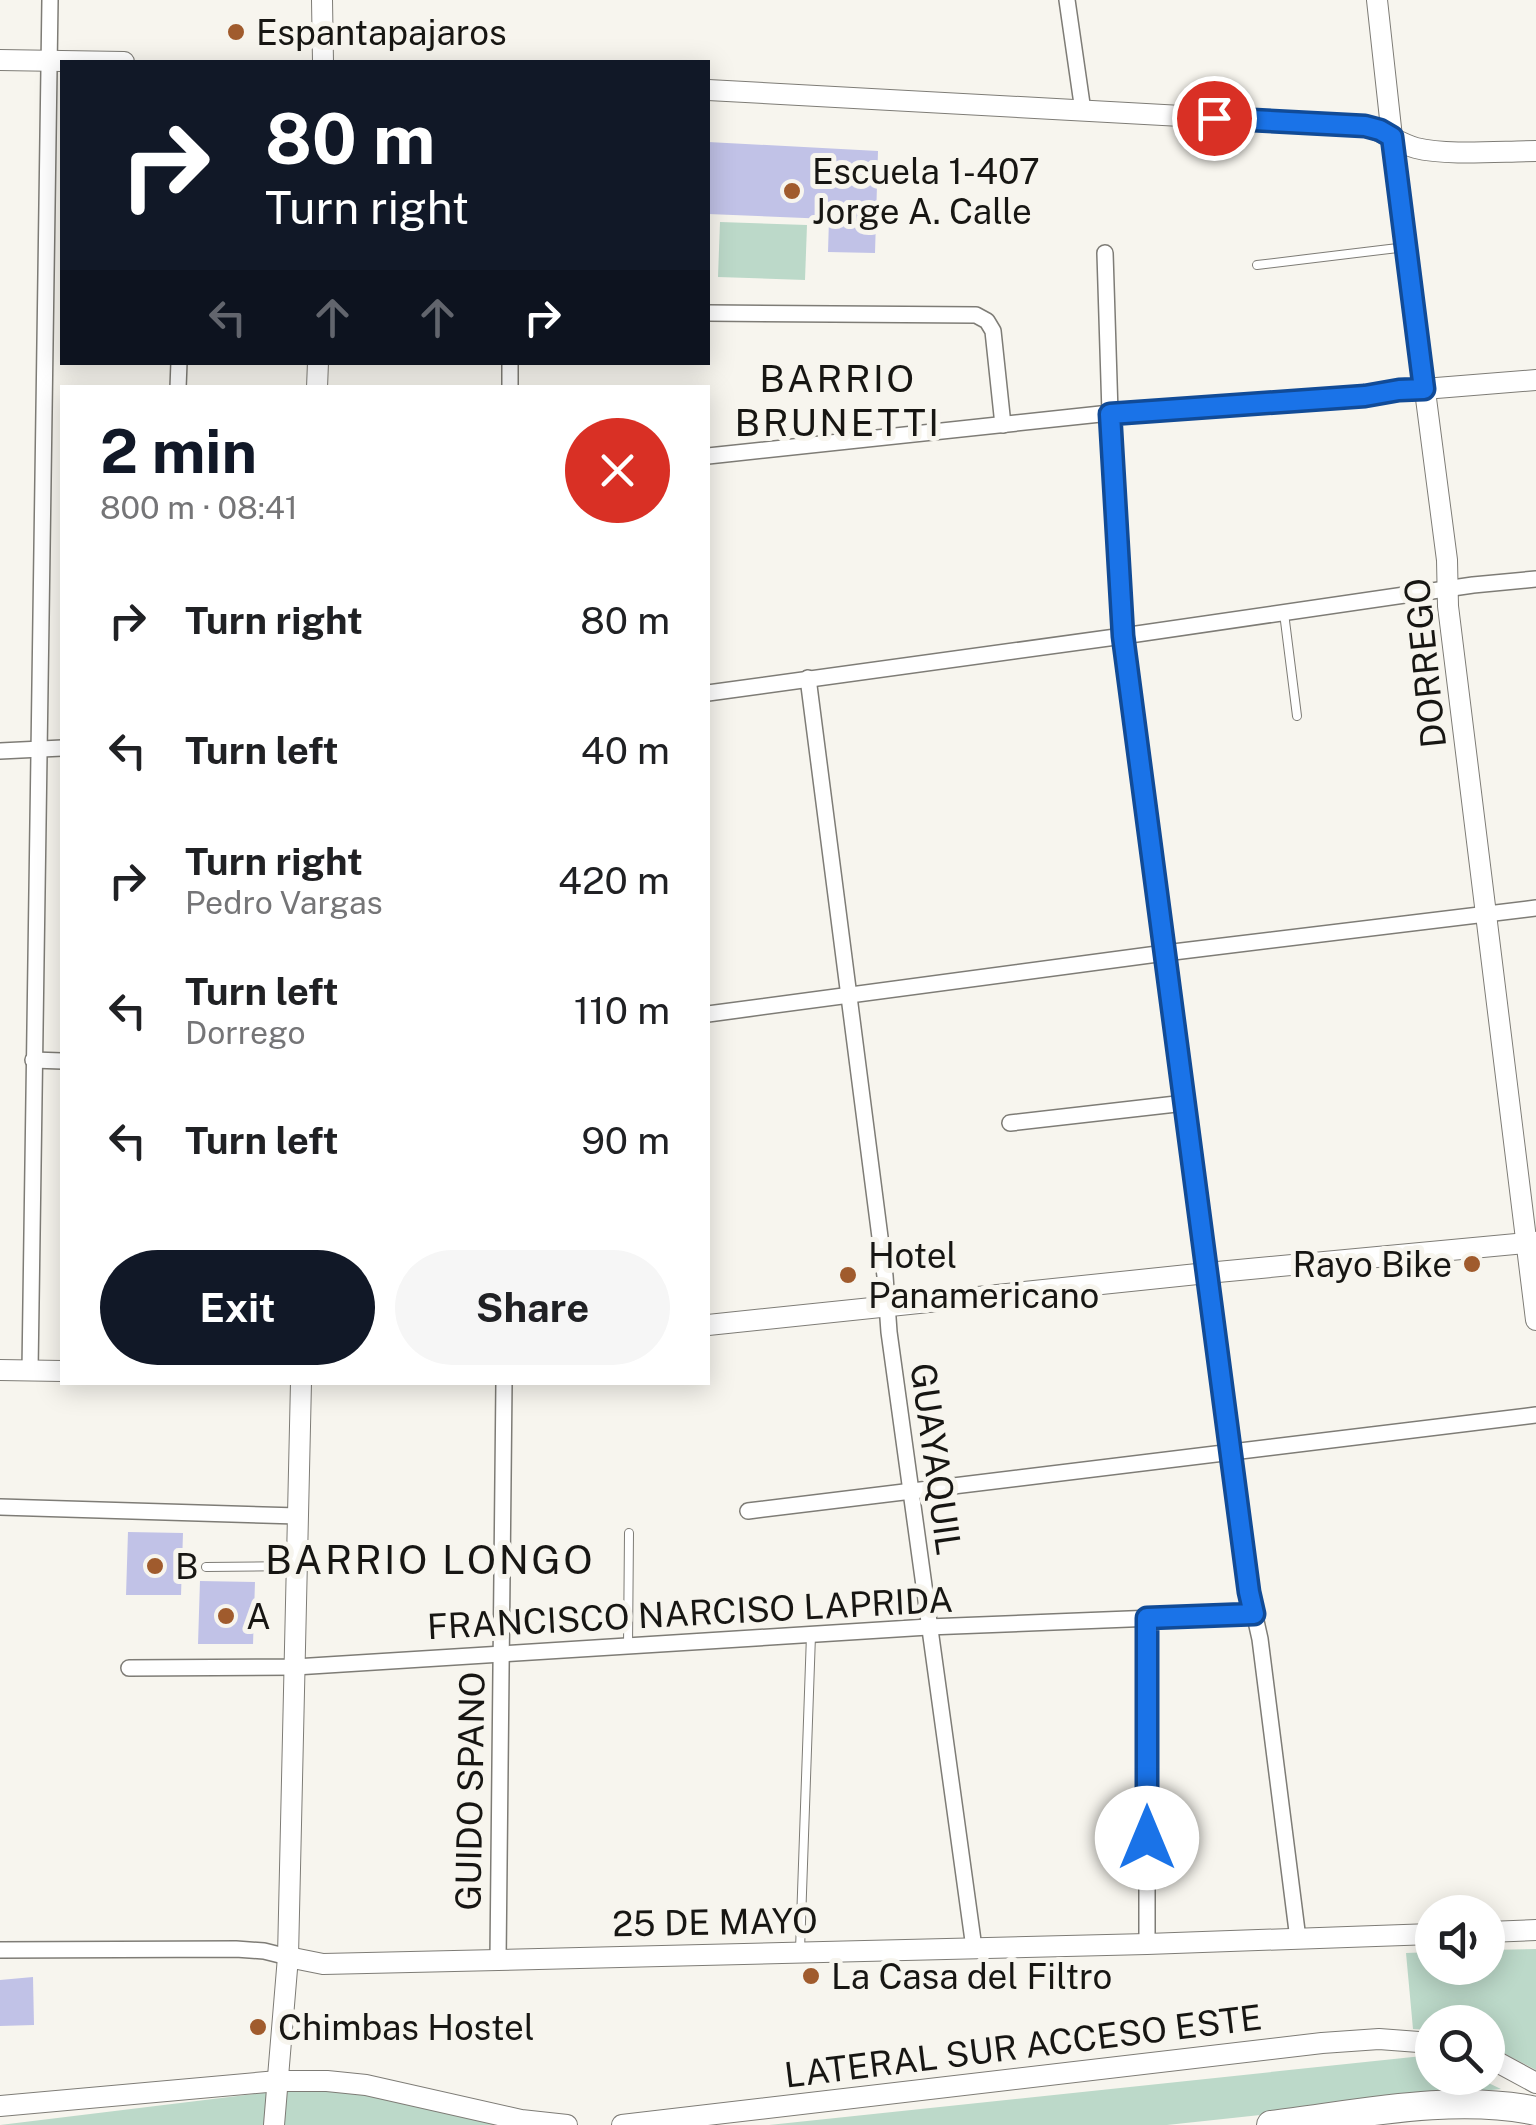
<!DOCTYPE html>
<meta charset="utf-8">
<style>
:root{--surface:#fff;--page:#f6f6f6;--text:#202124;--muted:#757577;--accent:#111827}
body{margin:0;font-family:"Public Sans",sans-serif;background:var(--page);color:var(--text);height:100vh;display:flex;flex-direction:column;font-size:38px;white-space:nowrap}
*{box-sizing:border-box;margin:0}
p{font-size:32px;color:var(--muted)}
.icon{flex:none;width:55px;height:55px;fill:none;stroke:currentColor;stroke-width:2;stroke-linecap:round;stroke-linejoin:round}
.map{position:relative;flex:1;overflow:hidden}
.panel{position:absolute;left:60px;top:385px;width:650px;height:1000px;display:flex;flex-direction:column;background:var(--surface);border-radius:0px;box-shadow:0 5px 25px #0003}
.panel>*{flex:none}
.guide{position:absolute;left:60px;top:60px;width:650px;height:305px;border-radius:0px;box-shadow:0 5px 25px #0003;background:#111827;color:#fff;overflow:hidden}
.tools{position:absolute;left:1415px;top:1895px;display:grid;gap:20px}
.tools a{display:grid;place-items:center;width:90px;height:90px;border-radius:50%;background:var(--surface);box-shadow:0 5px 25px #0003;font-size:50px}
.pin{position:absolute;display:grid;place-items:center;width:85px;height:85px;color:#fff;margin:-42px;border:5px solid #fff;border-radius:50%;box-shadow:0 2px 10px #0007}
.me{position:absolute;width:110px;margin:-55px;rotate:0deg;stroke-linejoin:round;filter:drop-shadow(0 0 8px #0008)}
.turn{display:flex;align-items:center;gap:35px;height:210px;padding:0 40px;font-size:45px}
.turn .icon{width:130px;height:130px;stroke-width:2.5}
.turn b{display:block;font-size:70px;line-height:85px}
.lanes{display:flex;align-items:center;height:95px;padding:0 40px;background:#0003;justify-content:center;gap:50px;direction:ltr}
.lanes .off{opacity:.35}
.round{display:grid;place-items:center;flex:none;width:105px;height:105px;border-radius:52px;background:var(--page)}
.overview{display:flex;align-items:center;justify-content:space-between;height:170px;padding:0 40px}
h1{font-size:60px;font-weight:700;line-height:75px;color:var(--accent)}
.primary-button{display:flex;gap:20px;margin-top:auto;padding:20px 40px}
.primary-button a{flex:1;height:115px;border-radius:60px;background:var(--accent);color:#fff;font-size:40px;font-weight:700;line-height:115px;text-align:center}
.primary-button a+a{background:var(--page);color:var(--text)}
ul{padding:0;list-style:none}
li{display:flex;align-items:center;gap:30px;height:130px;padding:0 40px}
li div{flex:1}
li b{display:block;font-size:38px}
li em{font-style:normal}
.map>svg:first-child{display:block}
.green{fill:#bcd9c9}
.building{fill:#c1c2e7}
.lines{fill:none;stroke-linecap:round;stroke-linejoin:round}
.lane-casing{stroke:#7e7c76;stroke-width:10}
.street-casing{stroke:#7e7c76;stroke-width:18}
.secondary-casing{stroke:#7e7c76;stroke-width:22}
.highway-casing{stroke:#7e7c76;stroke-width:30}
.lane{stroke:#fff;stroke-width:8}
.street{stroke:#fff;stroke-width:15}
.secondary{stroke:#fff;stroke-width:20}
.highway{stroke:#fff;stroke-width:28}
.route-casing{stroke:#114b97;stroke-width:25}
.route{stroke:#1a73e8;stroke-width:18}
.poi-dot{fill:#a05b2d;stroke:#f7f5ee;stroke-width:4}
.labels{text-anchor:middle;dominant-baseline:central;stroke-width:10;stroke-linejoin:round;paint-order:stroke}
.poi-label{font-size:35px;fill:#171613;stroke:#f7f5ee;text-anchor:start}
.street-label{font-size:35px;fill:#171613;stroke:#f7f5ee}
.neighbourhood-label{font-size:38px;letter-spacing:2.5px;fill:#171613;stroke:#f7f5ee}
.quarter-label{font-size:40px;letter-spacing:2.5px;fill:#171613;stroke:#f7f5ee}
</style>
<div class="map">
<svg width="1536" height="2125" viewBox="0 0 1536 2125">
<rect width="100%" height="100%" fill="#f7f5ee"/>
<!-- green -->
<g class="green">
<polygon points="720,222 807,225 805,280 718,277"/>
<polygon points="1536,1949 1536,2070 1488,2045 1488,2022 1432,2022 1432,2030 1413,2029 1406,1953 1432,1952 1432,1968 1488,1968 1488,1950"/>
<polygon points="1432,2055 1432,2078 1478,2078 1501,2089 1167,2125 769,2125"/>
<polygon points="271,2092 368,2092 513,2125 0,2125"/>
</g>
<!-- building -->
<g class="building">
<polygon points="708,142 878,151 875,253 828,252 829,219 708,214"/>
<polygon points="128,1532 183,1533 181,1595 126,1595"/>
<polygon points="200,1581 255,1582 253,1644 198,1644"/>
<polygon points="33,1977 34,2025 0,2026 0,1980"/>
</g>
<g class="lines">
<!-- lane casing -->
<g class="lane-casing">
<g id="lane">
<polyline points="1257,265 1406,247"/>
<polyline points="1284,613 1297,716"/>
<polyline points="206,1567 293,1566"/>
<polyline points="628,1646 629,1533"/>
<polyline points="800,1950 811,1635"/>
</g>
</g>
<!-- street casing -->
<g class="street-casing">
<g id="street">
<polyline points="1067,0 1083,111"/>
<polyline points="1105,253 1110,413 1123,636 1247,1581 1260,1639 1298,1939"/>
<polyline points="708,313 976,315 987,321 993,331 1003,425"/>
<polyline points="178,388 179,362"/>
<polyline points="510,388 510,362"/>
<polyline points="708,456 1110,413 1365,396 1399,390 1424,389"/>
<polyline points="808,678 885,1276 889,1332 974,1948"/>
<polyline points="708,693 1123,636 1473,585 1536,579"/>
<polyline points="0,751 62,748"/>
<polyline points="708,1014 1165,953 1536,908"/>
<polyline points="33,1060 62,1061"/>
<polyline points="1010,1123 1185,1103"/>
<polyline points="30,1371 50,0"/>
<polyline points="0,1507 298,1516"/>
<polyline points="748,1511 1536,1415"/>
<polyline points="129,1668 295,1667 928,1627 1254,1614"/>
<polyline points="1147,1944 1147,1618"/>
<polyline points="0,1950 236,1949 264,1951 288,1957"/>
<polyline points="498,1960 504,1382"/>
</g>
</g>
<!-- secondary casing -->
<g class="secondary-casing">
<g id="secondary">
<polyline points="322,0 323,62"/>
<polyline points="1377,0 1392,137 1447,560 1448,606 1536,1320"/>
<polyline points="0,60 124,62"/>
<path d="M 708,90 L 1365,126 C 1383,131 1398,143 1416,148 C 1447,156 1502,151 1536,151"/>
<polyline points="317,388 318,362"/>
<polyline points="1424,389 1536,380"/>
<polyline points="708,1325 1207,1273 1536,1242"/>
<polyline points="0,1370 62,1371"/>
<polyline points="1488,1932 1536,1930"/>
<polyline points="288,1957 323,1964 498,1960 1147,1944 1432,1934"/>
<polyline points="1488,2057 1536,2083"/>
<polyline points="0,2106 278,2081 327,2081 366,2085 521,2120 567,2125"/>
<polyline points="274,2125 288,1957 301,1382"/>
<polyline points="622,2125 1322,2043 1379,2039 1432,2043"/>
</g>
</g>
<!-- highway casing -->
<g class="highway-casing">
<path id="highway" d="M 1271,2125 C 1354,2115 1453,2093 1536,2111"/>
</g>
<!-- lane -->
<use href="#lane" class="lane"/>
<!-- street -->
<use href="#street" class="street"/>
<!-- secondary -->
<use href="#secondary" class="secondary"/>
<!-- highway -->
<use href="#highway" class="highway"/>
</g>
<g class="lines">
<!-- route casing -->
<g class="route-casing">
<polyline id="route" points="1147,1838 1147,1618 1254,1614 1249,1592 1123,636 1110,414 1365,396 1399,390 1424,389 1392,137 1380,130 1365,126 1214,118"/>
</g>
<!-- route -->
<use href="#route" class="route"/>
</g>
<!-- markers -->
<g class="poi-dot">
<circle cx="236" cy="32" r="10"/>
<circle cx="792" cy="191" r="10"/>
<circle cx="1472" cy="1264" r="10"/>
<circle cx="848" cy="1275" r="10"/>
<circle cx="155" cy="1566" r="10"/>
<circle cx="226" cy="1616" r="10"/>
<circle cx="811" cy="1976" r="10"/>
<circle cx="258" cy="2027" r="10"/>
</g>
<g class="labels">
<!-- poi labels -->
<g class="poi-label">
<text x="256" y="32">Espantapajaros</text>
<text x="812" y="171">Escuela 1-407<tspan x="812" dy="40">Jorge A. Calle</tspan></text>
<text x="868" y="1255">Hotel<tspan x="868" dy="40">Panamericano</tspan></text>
<text x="1452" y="1264" text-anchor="end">Rayo Bike</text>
<text x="175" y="1566">B</text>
<text x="246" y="1616">A</text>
<text x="831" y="1976">La Casa del Filtro</text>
<text x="278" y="2027">Chimbas Hostel</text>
</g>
<!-- street labels -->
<g class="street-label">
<text transform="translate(1425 663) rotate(-96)">DORREGO</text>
<text transform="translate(936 1459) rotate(82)">GUAYAQUIL</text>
<text transform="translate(690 1613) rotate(-3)">FRANCISCO NARCISO LAPRIDA</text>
<text transform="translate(470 1791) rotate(-89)">GUIDO SPANO</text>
<text transform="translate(715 1922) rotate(-1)">25 DE MAYO</text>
<text transform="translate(1023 2046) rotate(-7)">LATERAL SUR ACCESO ESTE</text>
</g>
<!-- neighbourhood labels -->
<g class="neighbourhood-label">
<text x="838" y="378">BARRIO<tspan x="838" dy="44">BRUNETTI</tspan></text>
</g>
<!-- quarter labels -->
<g class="quarter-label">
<text x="430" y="1559">BARRIO LONGO</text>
</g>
</g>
</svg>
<div class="tools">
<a><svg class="icon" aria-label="sound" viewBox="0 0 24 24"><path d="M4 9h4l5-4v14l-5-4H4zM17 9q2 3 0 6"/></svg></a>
<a><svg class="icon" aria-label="search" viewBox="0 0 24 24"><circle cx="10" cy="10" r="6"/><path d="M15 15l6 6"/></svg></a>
</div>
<div class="pin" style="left:1214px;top:118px;background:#d93025"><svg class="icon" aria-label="arrive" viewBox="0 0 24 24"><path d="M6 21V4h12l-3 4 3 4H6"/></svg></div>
<svg class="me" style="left:1147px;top:1838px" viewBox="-20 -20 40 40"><circle r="19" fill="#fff"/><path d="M0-13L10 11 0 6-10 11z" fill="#1a73e8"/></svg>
<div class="guide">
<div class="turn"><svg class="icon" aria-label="right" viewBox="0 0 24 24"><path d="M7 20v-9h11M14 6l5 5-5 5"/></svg><div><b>80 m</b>Turn right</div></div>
<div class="lanes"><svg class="icon off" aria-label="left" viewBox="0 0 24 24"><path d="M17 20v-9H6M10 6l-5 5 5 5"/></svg><svg class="icon off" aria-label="ahead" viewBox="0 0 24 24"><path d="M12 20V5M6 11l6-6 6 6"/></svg><svg class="icon off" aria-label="ahead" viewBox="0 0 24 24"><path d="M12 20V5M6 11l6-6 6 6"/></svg><svg class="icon" aria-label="right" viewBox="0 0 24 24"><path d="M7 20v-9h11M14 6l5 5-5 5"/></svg></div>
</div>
<section class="panel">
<div class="overview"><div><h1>2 min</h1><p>800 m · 08:41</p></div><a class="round" style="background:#d93025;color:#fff"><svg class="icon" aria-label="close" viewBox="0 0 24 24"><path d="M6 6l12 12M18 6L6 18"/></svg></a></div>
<ul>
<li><svg class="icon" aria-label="right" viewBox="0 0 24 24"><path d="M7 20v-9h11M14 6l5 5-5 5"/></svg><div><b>Turn right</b></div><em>80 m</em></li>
<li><svg class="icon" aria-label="left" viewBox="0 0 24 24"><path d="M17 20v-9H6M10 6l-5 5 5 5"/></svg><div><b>Turn left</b></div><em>40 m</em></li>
<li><svg class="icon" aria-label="right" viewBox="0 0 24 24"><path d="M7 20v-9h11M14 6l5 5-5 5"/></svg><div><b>Turn right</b><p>Pedro Vargas</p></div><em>420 m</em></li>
<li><svg class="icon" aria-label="left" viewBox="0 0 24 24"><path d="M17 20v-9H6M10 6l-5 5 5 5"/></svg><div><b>Turn left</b><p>Dorrego</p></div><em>110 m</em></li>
<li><svg class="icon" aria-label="left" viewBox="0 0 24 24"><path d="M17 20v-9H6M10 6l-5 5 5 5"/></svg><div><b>Turn left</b></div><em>90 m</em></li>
</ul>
<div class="primary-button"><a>Exit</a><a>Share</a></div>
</section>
</div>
